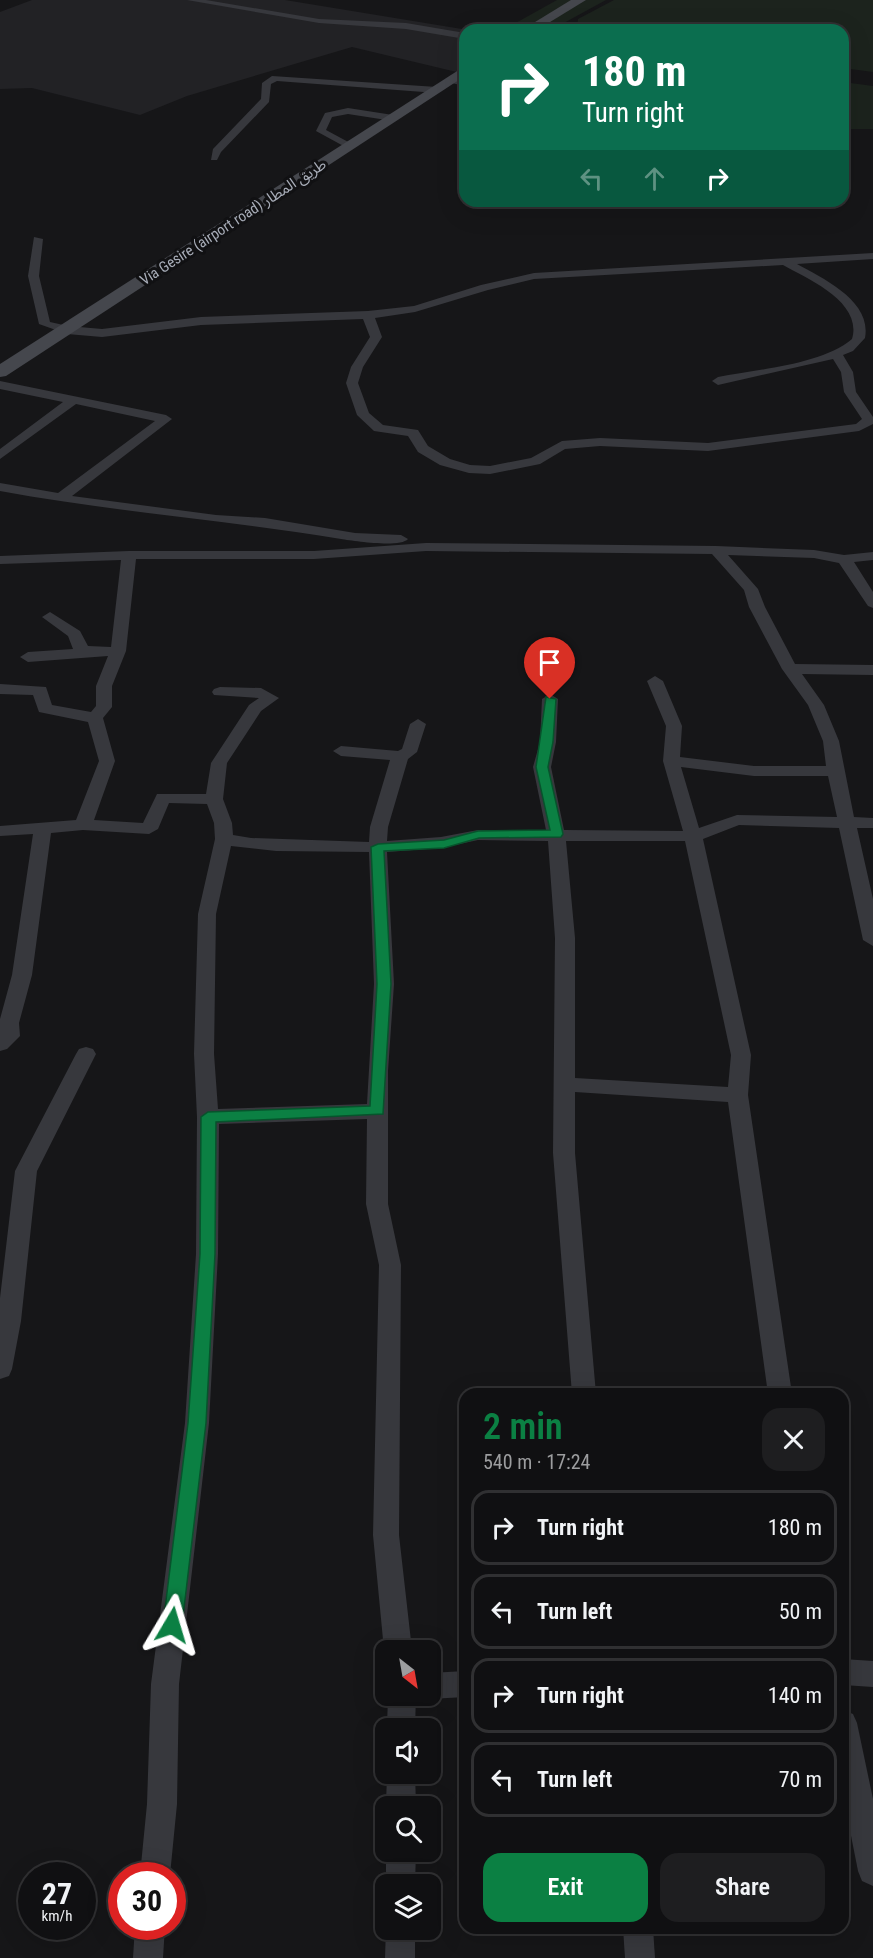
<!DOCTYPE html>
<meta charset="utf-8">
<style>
:root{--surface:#101012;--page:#1e1e20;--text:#f1f3f6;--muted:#9c9d9f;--line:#303032;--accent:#0b8043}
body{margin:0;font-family:"Roboto Condensed","Noto Sans Arabic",sans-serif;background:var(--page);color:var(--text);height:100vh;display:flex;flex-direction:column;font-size:22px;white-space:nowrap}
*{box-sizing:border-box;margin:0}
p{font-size:20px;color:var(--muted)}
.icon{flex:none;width:33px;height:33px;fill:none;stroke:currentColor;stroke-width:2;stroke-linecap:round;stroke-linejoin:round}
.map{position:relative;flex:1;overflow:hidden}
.side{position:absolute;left:459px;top:1388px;width:390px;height:546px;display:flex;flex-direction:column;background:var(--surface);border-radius:18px;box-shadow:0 6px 24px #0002,0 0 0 2px var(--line)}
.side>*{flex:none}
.hud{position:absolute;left:459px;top:24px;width:390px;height:183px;border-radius:18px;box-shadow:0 6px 24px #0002,0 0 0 2px var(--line);background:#0b6e4f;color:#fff;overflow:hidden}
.needle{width:39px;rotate:149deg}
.controls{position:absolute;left:375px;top:1640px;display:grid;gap:12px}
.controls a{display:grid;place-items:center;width:66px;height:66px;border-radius:12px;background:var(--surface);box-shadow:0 6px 24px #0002,0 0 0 2px var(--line);font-size:30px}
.speed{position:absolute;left:18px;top:1862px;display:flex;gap:12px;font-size:30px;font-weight:700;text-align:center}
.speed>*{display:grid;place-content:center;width:78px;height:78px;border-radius:50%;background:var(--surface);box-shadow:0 6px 24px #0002,0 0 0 2px var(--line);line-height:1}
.speed small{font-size:15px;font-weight:400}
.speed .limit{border:9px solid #d22;background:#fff;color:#111}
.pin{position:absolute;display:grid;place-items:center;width:51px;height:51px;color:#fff;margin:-62px -26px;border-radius:50% 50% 50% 0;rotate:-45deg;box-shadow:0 0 6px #0007}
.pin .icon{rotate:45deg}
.me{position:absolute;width:66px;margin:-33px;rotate:7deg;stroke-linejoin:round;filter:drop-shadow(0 0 4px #0008)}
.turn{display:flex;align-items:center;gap:21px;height:126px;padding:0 24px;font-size:27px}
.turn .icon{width:78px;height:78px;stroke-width:2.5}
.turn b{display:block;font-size:42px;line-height:51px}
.lanes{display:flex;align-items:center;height:57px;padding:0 24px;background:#0003;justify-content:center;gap:30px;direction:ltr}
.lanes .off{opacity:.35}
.round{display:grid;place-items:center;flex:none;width:63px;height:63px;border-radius:18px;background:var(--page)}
.summary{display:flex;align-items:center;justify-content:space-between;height:102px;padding:0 24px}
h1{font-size:36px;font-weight:600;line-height:45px;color:var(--accent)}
.cta{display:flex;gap:12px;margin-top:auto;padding:12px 24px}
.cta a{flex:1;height:69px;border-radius:18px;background:var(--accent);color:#fff;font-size:24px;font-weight:600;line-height:69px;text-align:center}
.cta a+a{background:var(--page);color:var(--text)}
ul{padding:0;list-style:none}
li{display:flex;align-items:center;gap:18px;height:75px;margin:0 12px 9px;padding:0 12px;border:3px solid var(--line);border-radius:18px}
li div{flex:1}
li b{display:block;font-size:22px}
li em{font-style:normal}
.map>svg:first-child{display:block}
.built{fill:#222225}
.green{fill:#1c231d}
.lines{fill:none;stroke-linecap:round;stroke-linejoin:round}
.minor{fill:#37383d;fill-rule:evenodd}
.secondary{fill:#45474d;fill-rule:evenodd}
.route{fill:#0b8043;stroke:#07532c;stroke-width:1.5}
.labels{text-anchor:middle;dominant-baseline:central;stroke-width:6;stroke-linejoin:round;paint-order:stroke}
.far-street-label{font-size:15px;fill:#a8adb8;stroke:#111113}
</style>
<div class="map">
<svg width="873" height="1958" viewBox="0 0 873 1958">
<rect width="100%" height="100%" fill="#161618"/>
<!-- built -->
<polygon class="built" points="32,0 285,0 468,30 465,30 465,74 352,47 187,96 140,115 32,88 0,89 0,12"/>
<!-- green -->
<g class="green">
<polygon points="557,0 606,0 551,30 503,30"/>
<polygon points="614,0 873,0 873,72 843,68 843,30 577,30 578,19"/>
<polygon points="843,82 873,86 873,129 843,129"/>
</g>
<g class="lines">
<!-- minor -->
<g class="minor">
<polygon points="187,0 206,0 319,19 406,23 465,33 465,39 406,29 319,23"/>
<polygon points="272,76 437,87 442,90 437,93 277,81 271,84 269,102 221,152 217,160 211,160 213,149 261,99 262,83"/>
<polygon points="450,77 465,80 465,86 447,82 446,80"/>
<polygon points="348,108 393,115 398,118 393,121 348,114 332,117 326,130 352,144 354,146 349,149 316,131 325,113"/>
<path d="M 34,237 L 43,239 L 39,276 L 50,322 L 68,326 L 102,329 L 201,317 L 368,311 L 414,306 L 481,285 L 534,273 L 873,253 L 873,259 L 797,264 C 824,279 872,301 865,338 L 853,351 L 843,355 L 853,372 L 856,392 L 873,417 L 873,424 L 859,431 L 708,451 L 600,446 L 565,449 L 540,464 L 490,474 L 469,473 L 440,465 L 418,452 L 408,436 L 374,431 L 357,415 L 346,383 L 351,367 L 370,337 L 363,319 L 201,325 L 102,337 L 67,334 L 39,324 L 28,276 ZM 783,265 C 808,279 863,302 852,339 C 821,365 758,369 718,377 L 712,381 L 718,385 L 833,359 L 841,372 L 844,392 L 862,419 L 856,424 L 708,443 L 600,438 L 562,441 L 531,458 L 490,466 L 470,465 L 450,459 L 428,446 L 418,430 L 383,425 L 369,413 L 358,383 L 363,367 L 382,337 L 375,318 L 415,312 L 488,290 L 534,279 Z"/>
<path d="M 0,381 L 166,415 L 172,419 L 72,496 L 216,515 L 265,518 L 355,533 L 401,535 L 408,539 C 400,548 354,541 341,539 C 228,520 113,512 0,491 L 0,483 L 58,493 L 155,421 L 76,404 L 0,459 L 0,449 L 63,402 L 0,389 Z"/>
<path d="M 426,543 L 716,546 L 814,550 L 844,555 L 873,552 L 873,560 L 854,562 L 873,592 L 873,608 L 868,606 L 839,563 L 814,558 L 728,555 L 758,589 L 765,607 L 795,664 L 873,665 L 873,675 L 802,674 L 824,705 L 839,741 L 854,817 L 873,818 L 873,828 L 857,828 L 873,899 L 873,946 L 863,940 L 839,828 L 739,825 L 703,839 L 751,1055 L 748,1095 L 792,1394 L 768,1394 L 728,1102 L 575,1092 L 575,1153 L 596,1394 L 572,1394 L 553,1153 L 555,938 L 548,841 L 478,840 L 441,848 L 387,852 L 394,984 L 388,1071 L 388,1204 L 401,1265 L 399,1535 L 412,1650 L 386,1650 L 386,1653 L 384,1650 L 373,1535 L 379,1265 L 366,1204 L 367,1119 L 219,1124 L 218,1254 L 209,1423 L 179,1684 L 177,1804 L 170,1875 L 140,1875 L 147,1804 L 151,1684 L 185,1423 L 196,1254 L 197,1117 L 194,1054 L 198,914 L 215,839 L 214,823 L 207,804 L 169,803 L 158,829 L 149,834 L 83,830 L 51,833 L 32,975 L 19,1023 L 20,1036 L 7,1049 L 0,1051 L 0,1019 L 12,975 L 33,834 L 0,836 L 0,826 L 76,820 L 99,761 L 88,722 L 39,712 L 33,695 L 0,694 L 0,684 L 46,687 L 52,705 L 91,712 L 96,706 L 96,686 L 108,656 L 28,662 L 20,657 L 28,652 L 73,649 L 68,636 L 42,617 L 50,612 L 80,631 L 88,646 L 111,647 L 121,560 L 0,564 L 0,556 L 129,551 L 314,551 ZM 426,551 L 712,554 L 744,590 L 749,607 L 782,669 L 808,705 L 823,741 L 826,766 L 754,766 L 680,757 L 682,726 L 663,681 L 655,676 L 647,681 L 666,726 L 663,761 L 683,831 L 564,830 L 551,767 L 556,742 L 558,699 L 550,694 L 542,699 L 540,742 L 533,767 L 546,830 L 478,830 L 441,837 L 387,841 L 388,827 L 408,759 L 417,752 L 426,724 L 418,719 L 410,724 L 402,749 L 398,751 L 341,746 L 333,751 L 341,756 L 390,760 L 370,827 L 369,842 L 251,838 L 233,835 L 232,823 L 223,799 L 227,763 L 261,711 L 279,698 L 261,688 L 220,687 L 214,689 L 212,692 L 214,695 L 259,698 L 249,705 L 211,763 L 206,794 L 157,794 L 143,823 L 94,820 L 115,761 L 103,718 L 112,707 L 112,686 L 126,651 L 136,559 L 314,559 ZM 681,767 L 754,776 L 828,776 L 837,817 L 737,815 L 699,828 ZM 566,841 L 685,841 L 731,1055 L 728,1087 L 575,1078 L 575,938 ZM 231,846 L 276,851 L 369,852 L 374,984 L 367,1104 L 218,1109 L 214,1054 L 216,914 Z"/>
<polygon points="86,1047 93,1049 96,1054 37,1171 21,1321 12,1369 9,1376 0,1379 0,1298 15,1171 76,1054 79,1049"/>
<polygon points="843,1659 873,1661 873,1687 843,1685"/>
<polygon points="465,1671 465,1697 430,1699 420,1695 430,1695 430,1673"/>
<polygon points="388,1695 416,1695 415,1728 387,1728"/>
<polygon points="843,1710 853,1714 857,1723 873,1799 873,1886 862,1881 858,1871 843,1795"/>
<polygon points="387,1773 415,1773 416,1806 386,1806"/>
<polygon points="386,1851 416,1851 415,1884 386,1885"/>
<polygon points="135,1926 165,1926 163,1958 133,1958"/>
<polygon points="386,1927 415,1929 415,1958 385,1958"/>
<polygon points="623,1928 653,1928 655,1958 625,1958"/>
</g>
<!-- secondary -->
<g class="secondary">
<polygon points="571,0 586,0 537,30 522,30"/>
<polygon points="465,66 465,76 6,376 0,377 0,364"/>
</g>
</g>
<!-- route -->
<polygon class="route" points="546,697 556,699 553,742 548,767 563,834 561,837 479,838 444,848 384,851 391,984 383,1114 216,1122 215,1254 206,1423 182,1625 179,1631 172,1634 166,1631 163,1625 188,1423 200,1254 201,1117 208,1112 370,1106 377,984 371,847 378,844 444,840 478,831 550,830 536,767"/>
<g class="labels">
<!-- far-street labels -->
<g class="far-street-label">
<text transform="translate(233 222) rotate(-33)">Via Gesire (airport road) طريق المطار</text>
</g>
</g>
</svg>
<div class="controls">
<a><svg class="needle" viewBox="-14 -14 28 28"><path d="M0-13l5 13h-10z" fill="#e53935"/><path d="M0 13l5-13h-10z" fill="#9c9d9f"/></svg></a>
<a><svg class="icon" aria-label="sound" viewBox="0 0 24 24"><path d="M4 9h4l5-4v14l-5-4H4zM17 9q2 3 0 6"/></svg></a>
<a><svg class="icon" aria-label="search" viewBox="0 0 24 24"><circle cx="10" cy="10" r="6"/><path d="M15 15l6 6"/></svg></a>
<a><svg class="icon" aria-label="layers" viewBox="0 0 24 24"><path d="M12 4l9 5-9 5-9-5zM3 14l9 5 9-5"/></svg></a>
</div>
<div class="speed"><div>27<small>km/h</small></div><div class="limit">30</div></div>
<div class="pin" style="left:550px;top:699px;background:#d93025"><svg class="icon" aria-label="arrive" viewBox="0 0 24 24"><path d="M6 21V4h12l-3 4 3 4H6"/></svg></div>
<svg class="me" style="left:172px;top:1625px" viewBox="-20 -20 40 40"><path d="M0-17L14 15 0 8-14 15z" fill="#0b8043" stroke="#fff" stroke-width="4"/></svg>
<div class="hud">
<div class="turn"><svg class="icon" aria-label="right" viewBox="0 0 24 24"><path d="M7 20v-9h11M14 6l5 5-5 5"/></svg><div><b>180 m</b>Turn right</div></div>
<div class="lanes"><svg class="icon off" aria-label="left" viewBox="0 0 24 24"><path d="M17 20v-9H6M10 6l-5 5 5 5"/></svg><svg class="icon off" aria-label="ahead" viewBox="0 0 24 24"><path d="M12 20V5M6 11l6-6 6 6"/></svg><svg class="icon" aria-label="right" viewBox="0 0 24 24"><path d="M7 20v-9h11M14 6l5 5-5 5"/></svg></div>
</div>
<section class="side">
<div class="summary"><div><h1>2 min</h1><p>540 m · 17:24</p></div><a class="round"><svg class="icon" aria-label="close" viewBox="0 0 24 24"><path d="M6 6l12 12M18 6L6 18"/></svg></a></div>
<ul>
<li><svg class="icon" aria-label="right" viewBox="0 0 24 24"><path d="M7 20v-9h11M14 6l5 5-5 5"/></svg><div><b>Turn right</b></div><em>180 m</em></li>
<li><svg class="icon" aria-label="left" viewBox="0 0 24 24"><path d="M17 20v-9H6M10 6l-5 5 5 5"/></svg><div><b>Turn left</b></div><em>50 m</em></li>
<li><svg class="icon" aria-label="right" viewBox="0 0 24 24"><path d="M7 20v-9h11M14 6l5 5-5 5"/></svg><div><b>Turn right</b></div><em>140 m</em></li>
<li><svg class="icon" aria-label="left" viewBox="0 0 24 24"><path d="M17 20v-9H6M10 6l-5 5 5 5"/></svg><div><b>Turn left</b></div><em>70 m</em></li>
</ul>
<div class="cta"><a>Exit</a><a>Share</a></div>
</section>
</div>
